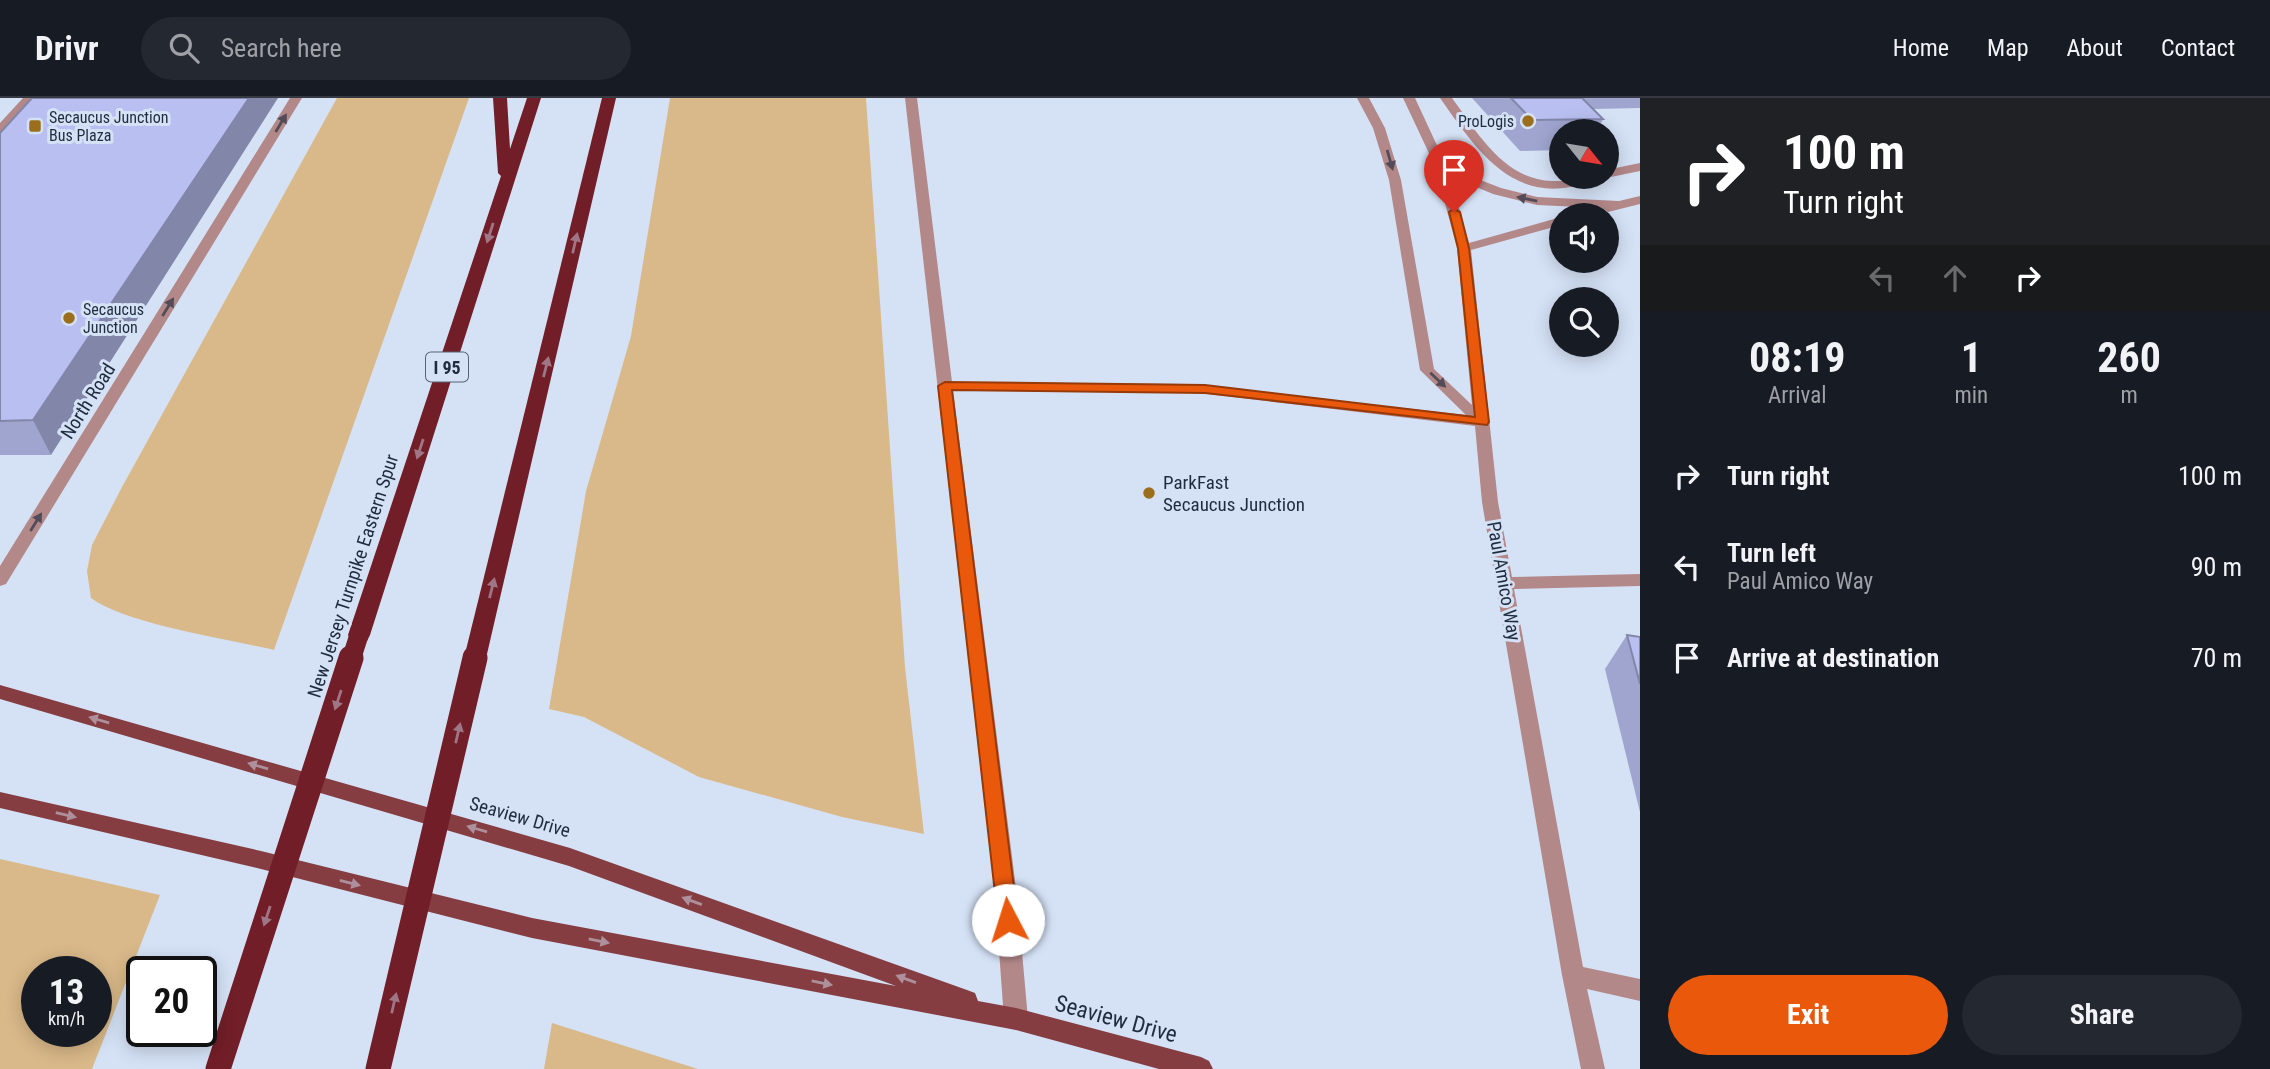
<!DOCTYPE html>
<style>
:root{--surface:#171b24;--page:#242831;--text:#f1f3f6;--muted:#9ea1a6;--line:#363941;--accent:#ea580c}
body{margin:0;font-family:"Roboto Condensed",sans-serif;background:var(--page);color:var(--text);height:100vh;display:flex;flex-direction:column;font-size:26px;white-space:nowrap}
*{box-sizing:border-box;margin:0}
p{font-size:23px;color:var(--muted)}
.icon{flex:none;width:38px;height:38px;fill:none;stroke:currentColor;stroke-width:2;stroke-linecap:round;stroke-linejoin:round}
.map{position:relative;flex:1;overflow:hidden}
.side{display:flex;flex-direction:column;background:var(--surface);width:630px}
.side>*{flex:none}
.banner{background:#202124;color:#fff;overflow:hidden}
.needle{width:46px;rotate:120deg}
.fabs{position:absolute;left:1549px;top:21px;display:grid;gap:14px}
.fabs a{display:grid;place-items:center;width:70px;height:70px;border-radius:50%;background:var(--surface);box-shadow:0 4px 18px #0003;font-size:35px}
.speed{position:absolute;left:21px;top:858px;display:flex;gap:14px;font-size:35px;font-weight:700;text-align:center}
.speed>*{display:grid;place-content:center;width:91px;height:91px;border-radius:50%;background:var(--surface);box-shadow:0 4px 18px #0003;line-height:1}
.speed small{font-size:18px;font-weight:400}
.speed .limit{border:4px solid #111;border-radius:10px;background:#fff;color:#111}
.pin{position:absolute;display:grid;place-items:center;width:60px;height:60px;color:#fff;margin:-72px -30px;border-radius:50% 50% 50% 0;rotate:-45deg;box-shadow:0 0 7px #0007}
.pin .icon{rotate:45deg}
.me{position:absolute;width:77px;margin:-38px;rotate:355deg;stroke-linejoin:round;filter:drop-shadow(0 0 5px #0008)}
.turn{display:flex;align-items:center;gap:24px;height:147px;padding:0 28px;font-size:32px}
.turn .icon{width:91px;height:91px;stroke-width:2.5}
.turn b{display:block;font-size:49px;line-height:60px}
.lanes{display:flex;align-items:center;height:66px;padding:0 28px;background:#0003;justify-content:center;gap:35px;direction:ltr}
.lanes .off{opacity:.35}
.eta{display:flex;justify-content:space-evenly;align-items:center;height:119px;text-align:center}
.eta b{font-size:42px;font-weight:700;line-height:49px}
.cta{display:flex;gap:14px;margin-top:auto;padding:14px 28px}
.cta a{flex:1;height:80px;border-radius:42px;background:var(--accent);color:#fff;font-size:28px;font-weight:700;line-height:80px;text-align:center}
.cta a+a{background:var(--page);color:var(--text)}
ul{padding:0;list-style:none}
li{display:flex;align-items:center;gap:21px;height:91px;padding:0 28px}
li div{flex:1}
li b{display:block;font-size:26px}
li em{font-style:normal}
header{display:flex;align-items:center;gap:42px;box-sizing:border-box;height:98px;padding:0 35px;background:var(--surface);border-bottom:2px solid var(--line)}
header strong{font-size:33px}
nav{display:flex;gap:38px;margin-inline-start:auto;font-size:24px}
.search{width:490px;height:63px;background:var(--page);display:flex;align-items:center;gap:18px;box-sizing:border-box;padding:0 24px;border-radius:38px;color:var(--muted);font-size:26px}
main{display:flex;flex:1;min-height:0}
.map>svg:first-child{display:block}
.green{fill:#d9b989;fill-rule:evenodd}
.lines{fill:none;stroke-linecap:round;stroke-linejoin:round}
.minor{fill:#b38889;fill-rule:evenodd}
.major{fill:#853d41;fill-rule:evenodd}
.highway{fill:#721e28;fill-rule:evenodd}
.highway-bridge-far1{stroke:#721e28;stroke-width:19}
.highway-bridge{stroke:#721e28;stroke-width:25}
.wall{fill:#9fa5cf}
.shaded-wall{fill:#8286a9}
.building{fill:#b9c0f1;stroke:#8286a9;stroke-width:2}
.oneway{fill:#534c58}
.oneway2{fill:#9f7685}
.oneway3{fill:#ad909c}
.route{fill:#ea580c;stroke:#983908;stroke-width:2}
.poi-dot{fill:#9a6e1d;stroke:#d5e2f6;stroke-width:2.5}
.labels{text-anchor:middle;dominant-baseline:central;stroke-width:6;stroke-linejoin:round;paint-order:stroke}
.far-poi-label{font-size:16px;fill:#1f2b3e;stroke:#d5e2f6;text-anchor:start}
.shield{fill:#d5e2f6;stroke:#566275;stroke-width:2}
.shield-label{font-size:18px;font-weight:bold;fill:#1f2b3e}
.street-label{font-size:19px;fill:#1f2b3e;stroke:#d5e2f6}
.poi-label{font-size:19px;fill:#1f2b3e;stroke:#d5e2f6;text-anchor:start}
.near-street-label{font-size:23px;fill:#1f2b3e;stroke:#d5e2f6}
</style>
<header>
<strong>Drivr</strong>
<div class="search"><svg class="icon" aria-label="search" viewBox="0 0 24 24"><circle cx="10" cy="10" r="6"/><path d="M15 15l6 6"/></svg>Search here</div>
<nav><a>Home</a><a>Map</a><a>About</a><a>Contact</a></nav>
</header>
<main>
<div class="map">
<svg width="1640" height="971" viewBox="0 0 1640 971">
<rect width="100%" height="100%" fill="#d5e2f6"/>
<!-- green -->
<g class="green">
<path d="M 337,0 L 469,0 L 274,552 C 228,541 126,526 91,500 L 87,473 L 92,447 L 122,389 Z"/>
<polygon points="670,0 866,0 905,569 924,736 842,719 699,679 584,619 549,611 586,393 631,238"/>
<path d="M 0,761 L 160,797 L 92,971 L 0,971 ZM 37,873 L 96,873 L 96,933 L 37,933 Z"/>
<polygon points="552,925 698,971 544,971"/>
</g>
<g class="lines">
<!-- minor -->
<g class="minor">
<polygon points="23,0 35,0 4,34 0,35 0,25"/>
<polygon points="290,0 302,0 6,486 0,488 0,468"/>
<polygon points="905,0 917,0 952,284 1191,286 1466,317 1420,272 1389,82 1373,30 1357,0 1369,0 1385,30 1401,82 1434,271 1472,307 1457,150 1435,68 1403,0 1415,0 1447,69 1501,90 1537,99 1619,103 1640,98 1640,106 1608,114 1602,110 1537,107 1493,96 1450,78 1469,145 1561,119 1561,127 1471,152 1498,404 1512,479 1640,476 1640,488 1514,491 1583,869 1640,881 1640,903 1587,891 1605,971 1581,971 1562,877 1482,404 1475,328 1191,294 953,293 1017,798 1028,921 1024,929 1016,932 1008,929 1004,921 995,798"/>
<path d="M 1440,0 L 1452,0 C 1477,34 1504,82 1552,83 C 1568,84 1584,78 1600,79 C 1593,85 1580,87 1570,89 C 1507,101 1472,45 1440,0 Z"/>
<polygon points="1640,65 1640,73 1606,80 1603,79 1606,79 1606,72"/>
</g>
<!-- major -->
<polygon class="major" points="0,587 570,750 967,892 975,895 978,903 1016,910 1201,959 1209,963 1213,971 1159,971 1016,932 532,840 261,771 0,710 0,694 261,753 532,820 896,888 569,768 0,601"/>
<!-- highway -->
<g class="highway">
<polygon points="493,0 507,0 510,51 527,0 541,0 370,537 367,543 359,545 351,543 348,537 501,78 498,75"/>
<polygon points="602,0 616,0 487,556 484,562 476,564 468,562 465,556"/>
</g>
<!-- highway-bridge-far1 -->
<g class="highway-bridge-far1">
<polyline points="351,562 359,537"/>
<polyline points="475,562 476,556"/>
</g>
<!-- highway-bridge -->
<g class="highway-bridge">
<polyline points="218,971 351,560"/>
<polyline points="378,971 475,560"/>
</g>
</g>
<!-- wall -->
<g class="wall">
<polygon points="1472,0 1640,0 1640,10 1593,11 1603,21 1597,33 1561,33 1561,52 1520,53"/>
<polygon points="0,35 51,357 0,357"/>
<polygon points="1627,537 1640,539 1640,714 1605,571"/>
</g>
<!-- shaded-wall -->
<polygon class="shaded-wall" points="249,0 278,0 51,357 33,322"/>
<!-- building -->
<g class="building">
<polygon points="32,0 249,0 33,322 0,323 0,35"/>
<polygon points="1511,0 1582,0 1603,21 1532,22"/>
<polygon points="1627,537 1640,539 1640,586"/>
</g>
<!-- one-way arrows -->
<defs><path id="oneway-solid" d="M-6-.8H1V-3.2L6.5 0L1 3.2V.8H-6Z" transform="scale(1.75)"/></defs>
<g class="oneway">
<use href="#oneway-solid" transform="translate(281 25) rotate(-59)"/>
<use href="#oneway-solid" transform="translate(1390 62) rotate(74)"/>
<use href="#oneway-solid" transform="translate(1527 101) rotate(-168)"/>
<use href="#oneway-solid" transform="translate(168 209) rotate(-58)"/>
<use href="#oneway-solid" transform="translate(1438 282) rotate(43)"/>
<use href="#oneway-solid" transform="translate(36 424) rotate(-58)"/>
</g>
<g class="oneway2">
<use href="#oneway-solid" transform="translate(490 135) rotate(108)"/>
<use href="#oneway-solid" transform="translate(575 145) rotate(-77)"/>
<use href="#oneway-solid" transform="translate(546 269) rotate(-76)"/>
<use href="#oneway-solid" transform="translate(420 351) rotate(108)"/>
<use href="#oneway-solid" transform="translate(492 490) rotate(-76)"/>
<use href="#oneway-solid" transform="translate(338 602) rotate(108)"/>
<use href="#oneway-solid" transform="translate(458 635) rotate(-77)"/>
<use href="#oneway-solid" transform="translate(267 818) rotate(108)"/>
<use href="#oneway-solid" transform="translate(394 905) rotate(-77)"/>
</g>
<g class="oneway3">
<use href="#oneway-solid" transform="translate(99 622) rotate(-164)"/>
<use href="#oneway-solid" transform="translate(258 668) rotate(-164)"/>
<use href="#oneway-solid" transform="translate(66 717) rotate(13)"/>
<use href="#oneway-solid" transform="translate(477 731) rotate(-164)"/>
<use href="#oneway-solid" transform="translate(350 785) rotate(14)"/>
<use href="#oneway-solid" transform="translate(692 803) rotate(-160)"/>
<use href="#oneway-solid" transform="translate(599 843) rotate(11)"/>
<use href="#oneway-solid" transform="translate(906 881) rotate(-160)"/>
<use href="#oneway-solid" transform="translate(822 885) rotate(11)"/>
</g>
<!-- route -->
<polygon class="route" points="1454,111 1460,114 1469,150 1489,324 1487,327 1205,295 952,292 1018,822 1015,829 1008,831 1001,829 998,822 938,288 945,284 1205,287 1475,319 1458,150 1449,114"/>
<!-- markers -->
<g class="poi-dot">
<circle cx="1528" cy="23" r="7"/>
<rect x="28" y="21" width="14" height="14" rx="3.5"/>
<circle cx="69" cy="220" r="7"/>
<circle cx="1149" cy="395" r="7"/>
</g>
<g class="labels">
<!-- far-poi labels -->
<g class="far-poi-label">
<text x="49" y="19">Secaucus Junction<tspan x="49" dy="18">Bus Plaza</tspan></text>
<text x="1514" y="23" text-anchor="end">ProLogis</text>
<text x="83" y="211">Secaucus<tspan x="83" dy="18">Junction</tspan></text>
</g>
<!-- shield labels -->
<rect class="shield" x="426" y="254.5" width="42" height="29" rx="5"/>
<g class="shield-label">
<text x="447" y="269">I 95</text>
</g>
<!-- street labels -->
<g class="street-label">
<text transform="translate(88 303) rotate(-58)">North Road</text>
<text transform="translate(353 478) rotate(-72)">New Jersey Turnpike Eastern Spur</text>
<text transform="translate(1504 483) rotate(80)">Paul Amico Way</text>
<text transform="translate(520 719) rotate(16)">Seaview Drive</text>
</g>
<!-- poi labels -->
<g class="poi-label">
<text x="1163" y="384">ParkFast<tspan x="1163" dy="22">Secaucus Junction</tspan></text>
</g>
<!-- near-street labels -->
<g class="near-street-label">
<text transform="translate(1116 921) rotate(15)">Seaview Drive</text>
</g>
</g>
</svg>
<div class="fabs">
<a><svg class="needle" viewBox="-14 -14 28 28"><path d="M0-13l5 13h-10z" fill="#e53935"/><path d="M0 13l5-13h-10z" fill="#9ea1a6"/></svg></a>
<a><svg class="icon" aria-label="sound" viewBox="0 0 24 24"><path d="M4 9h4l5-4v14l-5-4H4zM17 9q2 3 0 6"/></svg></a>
<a><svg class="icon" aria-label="search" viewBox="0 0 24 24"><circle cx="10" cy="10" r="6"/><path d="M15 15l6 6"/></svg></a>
</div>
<div class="speed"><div>13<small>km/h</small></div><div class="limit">20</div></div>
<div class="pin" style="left:1454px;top:114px;background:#d93025"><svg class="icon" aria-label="arrive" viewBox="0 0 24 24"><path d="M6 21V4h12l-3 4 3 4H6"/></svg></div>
<svg class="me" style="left:1008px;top:822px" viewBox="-20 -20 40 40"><circle r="19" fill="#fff"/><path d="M0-13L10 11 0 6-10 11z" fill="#ea580c"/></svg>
</div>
<section class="side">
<div class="banner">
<div class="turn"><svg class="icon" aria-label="right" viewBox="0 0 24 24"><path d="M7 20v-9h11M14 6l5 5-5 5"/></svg><div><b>100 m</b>Turn right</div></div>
<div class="lanes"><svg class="icon off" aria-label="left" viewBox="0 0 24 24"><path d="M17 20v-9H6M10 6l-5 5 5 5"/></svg><svg class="icon off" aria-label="ahead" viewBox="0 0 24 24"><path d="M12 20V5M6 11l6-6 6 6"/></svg><svg class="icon" aria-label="right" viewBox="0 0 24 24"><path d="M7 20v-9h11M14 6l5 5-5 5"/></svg></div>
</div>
<div class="eta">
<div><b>08:19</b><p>Arrival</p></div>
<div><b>1</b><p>min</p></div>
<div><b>260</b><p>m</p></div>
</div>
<ul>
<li><svg class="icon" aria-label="right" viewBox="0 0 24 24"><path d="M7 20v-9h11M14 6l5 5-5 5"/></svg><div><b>Turn right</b></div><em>100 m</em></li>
<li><svg class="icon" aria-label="left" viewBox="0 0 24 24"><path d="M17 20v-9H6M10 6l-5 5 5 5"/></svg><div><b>Turn left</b><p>Paul Amico Way</p></div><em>90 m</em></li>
<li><svg class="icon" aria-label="arrive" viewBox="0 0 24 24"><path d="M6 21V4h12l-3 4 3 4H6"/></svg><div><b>Arrive at destination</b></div><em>70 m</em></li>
</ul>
<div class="cta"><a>Exit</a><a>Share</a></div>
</section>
</main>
